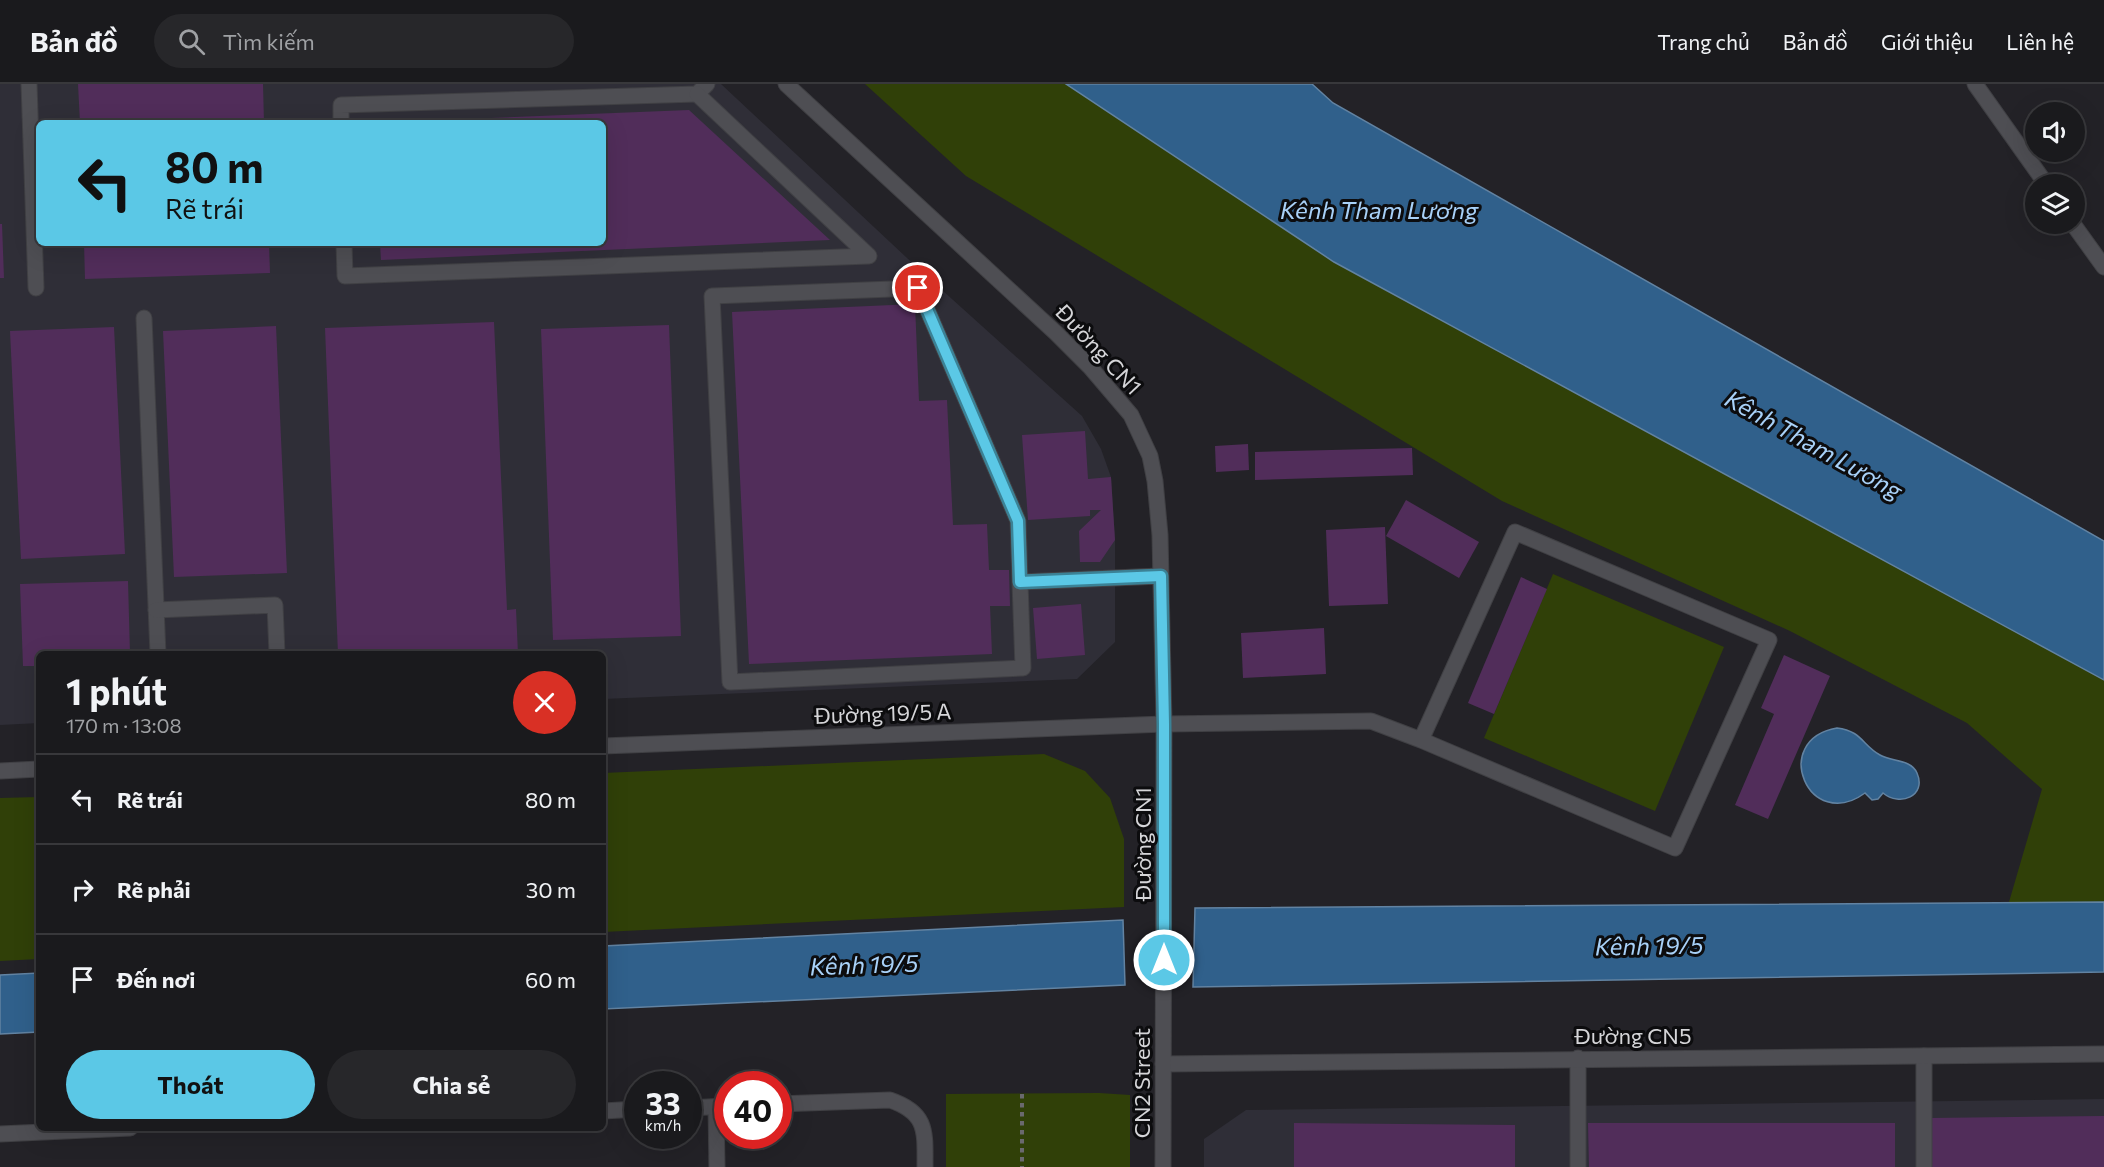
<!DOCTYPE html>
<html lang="vi">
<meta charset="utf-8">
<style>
:root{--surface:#1a1a1d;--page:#27272a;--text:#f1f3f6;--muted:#9fa1a4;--line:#38383b;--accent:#5bc8e6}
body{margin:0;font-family:Commissioner,sans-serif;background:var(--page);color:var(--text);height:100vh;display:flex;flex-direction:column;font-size:22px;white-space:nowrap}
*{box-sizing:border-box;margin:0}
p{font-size:20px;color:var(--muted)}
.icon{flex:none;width:33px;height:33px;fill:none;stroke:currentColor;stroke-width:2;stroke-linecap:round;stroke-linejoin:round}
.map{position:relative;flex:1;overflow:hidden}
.side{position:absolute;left:36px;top:567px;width:570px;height:480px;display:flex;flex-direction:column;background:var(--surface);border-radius:9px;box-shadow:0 6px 24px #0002,0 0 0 2px var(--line)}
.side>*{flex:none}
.guide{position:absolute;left:36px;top:36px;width:570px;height:126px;border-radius:9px;box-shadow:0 6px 24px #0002,0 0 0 2px var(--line);background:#5bc8e6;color:#111;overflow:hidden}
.buttons{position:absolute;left:2025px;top:18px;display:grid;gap:12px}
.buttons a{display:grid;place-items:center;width:60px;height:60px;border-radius:50%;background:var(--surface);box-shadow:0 6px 24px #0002,0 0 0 2px var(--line);font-size:30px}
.speed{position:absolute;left:624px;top:987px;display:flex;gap:12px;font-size:30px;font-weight:700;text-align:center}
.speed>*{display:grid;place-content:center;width:78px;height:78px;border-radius:50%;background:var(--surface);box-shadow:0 6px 24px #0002,0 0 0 2px var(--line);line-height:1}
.speed small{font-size:15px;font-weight:400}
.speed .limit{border:9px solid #d22;background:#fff;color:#111}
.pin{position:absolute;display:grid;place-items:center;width:51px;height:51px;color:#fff;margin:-26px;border:3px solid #fff;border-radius:50%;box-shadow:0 2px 6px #0007}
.me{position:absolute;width:66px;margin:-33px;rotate:0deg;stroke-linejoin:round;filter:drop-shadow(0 0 4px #0008)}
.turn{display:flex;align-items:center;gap:21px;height:126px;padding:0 30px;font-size:27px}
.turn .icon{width:78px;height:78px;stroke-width:2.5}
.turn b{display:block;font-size:42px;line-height:51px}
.round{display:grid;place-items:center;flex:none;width:63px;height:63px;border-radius:32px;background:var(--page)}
.head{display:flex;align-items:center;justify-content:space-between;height:102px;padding:0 30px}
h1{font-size:36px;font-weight:700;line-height:45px}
.cta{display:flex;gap:12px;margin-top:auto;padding:12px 30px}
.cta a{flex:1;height:69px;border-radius:36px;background:var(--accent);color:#111;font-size:24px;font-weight:700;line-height:69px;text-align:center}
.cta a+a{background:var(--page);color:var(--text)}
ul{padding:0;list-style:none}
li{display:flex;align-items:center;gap:18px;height:90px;padding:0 30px;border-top:2px solid var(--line)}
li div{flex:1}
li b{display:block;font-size:22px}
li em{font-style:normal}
header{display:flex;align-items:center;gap:36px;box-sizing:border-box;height:84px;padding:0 30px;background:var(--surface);border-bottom:2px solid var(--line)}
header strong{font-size:28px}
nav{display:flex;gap:33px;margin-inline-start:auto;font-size:21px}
.search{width:420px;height:54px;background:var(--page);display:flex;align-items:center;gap:15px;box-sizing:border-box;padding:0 21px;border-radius:33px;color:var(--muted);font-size:22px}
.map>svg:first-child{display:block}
.built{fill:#2f2e37;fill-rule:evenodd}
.green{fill:#304008}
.water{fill:#30608b;stroke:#6283a2;stroke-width:1.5}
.building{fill:#512d5a}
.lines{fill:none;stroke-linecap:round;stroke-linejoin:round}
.service-casing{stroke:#404044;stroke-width:17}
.minor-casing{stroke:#404044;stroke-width:17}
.tertiary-casing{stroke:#404044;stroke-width:17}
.path{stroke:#6a696e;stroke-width:4;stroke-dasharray:4.5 4.5;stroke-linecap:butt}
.service{stroke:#4e4e53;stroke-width:15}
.minor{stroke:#4e4e53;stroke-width:15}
.tertiary{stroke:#4e4e53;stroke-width:15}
.route-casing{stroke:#3b8296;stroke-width:15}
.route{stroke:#5bc8e6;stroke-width:10}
.labels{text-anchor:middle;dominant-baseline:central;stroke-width:6;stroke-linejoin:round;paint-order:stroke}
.street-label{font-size:22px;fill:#d5d5d8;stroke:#0c0c0e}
.water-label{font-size:24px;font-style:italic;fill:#a8d1f8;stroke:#0c0c0e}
</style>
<header>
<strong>Bản đồ</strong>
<div class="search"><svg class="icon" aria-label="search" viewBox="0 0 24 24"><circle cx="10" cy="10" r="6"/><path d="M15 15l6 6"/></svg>Tìm kiếm</div>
<nav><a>Trang chủ</a><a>Bản đồ</a><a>Giới thiệu</a><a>Liên hệ</a></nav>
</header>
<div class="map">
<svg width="2104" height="1083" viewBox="0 0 2104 1083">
<rect width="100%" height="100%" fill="#232227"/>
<!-- built -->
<g class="built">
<path d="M 0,0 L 721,0 L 922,188 L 1082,332 L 1101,365 L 1111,393 L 1115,456 L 1115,558 L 1077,595 L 603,615 L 603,570 L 39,570 L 39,639 L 0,641 ZM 39,39 L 603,39 L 603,159 L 39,159 Z"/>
<polygon points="2104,1015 2104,1083 1204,1083 1204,1055 1246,1026"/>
</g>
<!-- green -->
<g class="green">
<polygon points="865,0 1066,0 1334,178 2104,596 2104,818 2009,818 2042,705 1967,639 1790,547 1502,417 966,92"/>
<polygon points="1553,490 1724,563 1655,727 1484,654"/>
<polygon points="1044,670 1085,687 1110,714 1124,755 1124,823 603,848 603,689"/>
<polygon points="39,713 39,875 0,877 0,714"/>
<polygon points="1099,1009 1130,1011 1130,1083 946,1083 946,1010"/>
</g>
<!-- water -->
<g class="water">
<polygon points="1066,0 1312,0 1333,19 2104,457 2104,596 1334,178"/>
<path d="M 1837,644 C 1862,647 1862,661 1880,671 C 1892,678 1911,675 1917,689 C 1927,712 1900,723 1883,709 L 1878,715 L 1872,716 L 1865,709 C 1809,750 1769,656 1837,644 Z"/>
<polygon points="2104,818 2104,888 1193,903 1195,824"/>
<polygon points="1123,836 1125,901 603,925 603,862"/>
<polygon points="39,889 39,948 0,950 0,891"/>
</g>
<!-- building -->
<g class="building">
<polygon points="78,0 263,0 264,39 80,39"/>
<polygon points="689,26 830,156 381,176 380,159 603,159 603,39 414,39 414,37"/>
<polygon points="0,140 2,140 4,194 0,194"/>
<polygon points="84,159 269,159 270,189 85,195"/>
<polygon points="915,220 919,317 947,316 953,441 987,440 989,486 1009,486 1010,522 990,522 992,570 749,580 732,228"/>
<polygon points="494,238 507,526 516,525 518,570 338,570 325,244"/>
<polygon points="669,241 681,552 553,556 541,245"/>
<polygon points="276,242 287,489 174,493 163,247"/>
<polygon points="114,243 125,470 21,475 10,247"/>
<polygon points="1085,347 1088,395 1111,393 1115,456 1100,478 1080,478 1079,447 1101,426 1090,426 1090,432 1028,436 1022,351"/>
<polygon points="1248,360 1249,386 1216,388 1215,362"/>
<polygon points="1412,364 1413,391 1255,396 1255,368"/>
<polygon points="1406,416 1479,458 1459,494 1386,452"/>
<polygon points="1385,443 1388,520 1329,522 1326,446"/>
<polygon points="1521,493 1547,505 1494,630 1468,619"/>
<polygon points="128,497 130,570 39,570 39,582 23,582 20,500"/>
<polygon points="1081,520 1085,571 1037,575 1033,524"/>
<polygon points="1324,544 1326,590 1243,594 1241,549"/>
<polygon points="1784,571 1830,592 1768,735 1735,721 1774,630 1761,624"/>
<polygon points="2104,1032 2104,1083 1931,1083 1930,1034"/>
<polygon points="1294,1039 1515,1041 1515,1083 1294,1083"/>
<polygon points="1588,1039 1895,1039 1895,1083 1589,1083"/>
</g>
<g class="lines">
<!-- service casing -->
<g class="service-casing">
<g id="service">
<polyline points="29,0 36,204"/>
<polyline points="341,39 341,21 697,10 707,0"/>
<polyline points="344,159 345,192 869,172 697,10"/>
<polyline points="144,234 158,570"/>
<polyline points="1020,498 1018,437 918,204 712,212 730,598 1023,584 1020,498 1160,492"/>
<polyline points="156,526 275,521 277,570"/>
<polyline points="1164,640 1371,637 1421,656 1515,448 1769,556 1675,764 1421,656"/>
<polyline points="716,1023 717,1083"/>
<polyline points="1578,1083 1578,974"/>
<polyline points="1924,1083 1924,972"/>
</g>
</g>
<!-- minor casing -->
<g class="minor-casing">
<g id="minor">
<polyline points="1975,0 2046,100"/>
<polyline points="2073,140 2104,183"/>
<polyline points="603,662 1164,640"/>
<polyline points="0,687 39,685"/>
<polyline points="1163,980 2104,970"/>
<path d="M 778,1020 L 890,1016 C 928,1029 925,1048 925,1083"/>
<polyline points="688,1024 728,1022"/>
<polyline points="603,1027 638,1025"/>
<polyline points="0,1050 130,1044"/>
</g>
</g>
<!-- tertiary casing -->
<g class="tertiary-casing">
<polyline id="tertiary" points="786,0 1056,249 1090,283 1131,331 1150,372 1155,397 1160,451 1164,640 1163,1083"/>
</g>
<!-- path -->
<polyline class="path" points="1022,1010 1022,1083"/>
<!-- service -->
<use href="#service" class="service"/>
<!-- minor -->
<use href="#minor" class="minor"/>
<!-- tertiary -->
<use href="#tertiary" class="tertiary"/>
</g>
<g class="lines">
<!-- route casing -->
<g class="route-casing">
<polyline id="route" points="918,204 1018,437 1020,498 1161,492 1164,640 1164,876"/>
</g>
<!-- route -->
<use href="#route" class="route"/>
</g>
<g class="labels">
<!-- street labels -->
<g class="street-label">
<text transform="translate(1099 265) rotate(47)">Đường CN1</text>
<text transform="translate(883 629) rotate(-2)">Đường 19/5 A</text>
<text transform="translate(1142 760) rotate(-90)">Đường CN1</text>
<text x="1633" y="951">Đường CN5</text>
<text transform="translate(1141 999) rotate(-90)">CN2 Street</text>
</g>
<!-- water labels -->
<g class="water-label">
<text x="1379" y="125">Kênh Tham Lương</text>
<text transform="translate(1814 360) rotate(29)">Kênh Tham Lương</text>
<text transform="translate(1649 861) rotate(-1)">Kênh 19/5</text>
<text transform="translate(864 880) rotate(-2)">Kênh 19/5</text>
</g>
</g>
</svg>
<div class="buttons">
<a><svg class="icon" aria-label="sound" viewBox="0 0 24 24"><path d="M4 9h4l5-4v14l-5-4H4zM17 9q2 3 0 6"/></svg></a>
<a><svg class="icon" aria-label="layers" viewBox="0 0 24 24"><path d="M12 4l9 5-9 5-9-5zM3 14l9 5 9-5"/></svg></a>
</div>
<div class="speed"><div>33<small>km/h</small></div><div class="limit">40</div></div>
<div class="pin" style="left:918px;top:204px;background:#d93025"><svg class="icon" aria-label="arrive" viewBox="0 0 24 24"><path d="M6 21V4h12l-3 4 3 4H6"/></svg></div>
<svg class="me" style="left:1164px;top:876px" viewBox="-20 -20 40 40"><circle r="17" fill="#5bc8e6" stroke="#fff" stroke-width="3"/><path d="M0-11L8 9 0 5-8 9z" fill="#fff"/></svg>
<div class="guide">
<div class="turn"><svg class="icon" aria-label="left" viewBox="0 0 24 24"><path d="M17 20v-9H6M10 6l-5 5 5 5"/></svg><div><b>80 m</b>Rẽ trái</div></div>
</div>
<section class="side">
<div class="head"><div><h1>1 phút</h1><p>170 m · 13:08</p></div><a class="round" style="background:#d93025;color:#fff"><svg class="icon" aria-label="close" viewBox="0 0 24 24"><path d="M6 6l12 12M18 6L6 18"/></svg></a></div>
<ul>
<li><svg class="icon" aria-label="left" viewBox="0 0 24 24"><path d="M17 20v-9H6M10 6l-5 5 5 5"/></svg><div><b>Rẽ trái</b></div><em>80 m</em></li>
<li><svg class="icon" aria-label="right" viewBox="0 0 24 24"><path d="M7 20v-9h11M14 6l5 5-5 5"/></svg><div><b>Rẽ phải</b></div><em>30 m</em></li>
<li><svg class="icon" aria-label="arrive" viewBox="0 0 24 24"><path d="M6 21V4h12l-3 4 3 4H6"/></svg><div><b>Đến nơi</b></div><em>60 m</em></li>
</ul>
<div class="cta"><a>Thoát</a><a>Chia sẻ</a></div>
</section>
</div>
